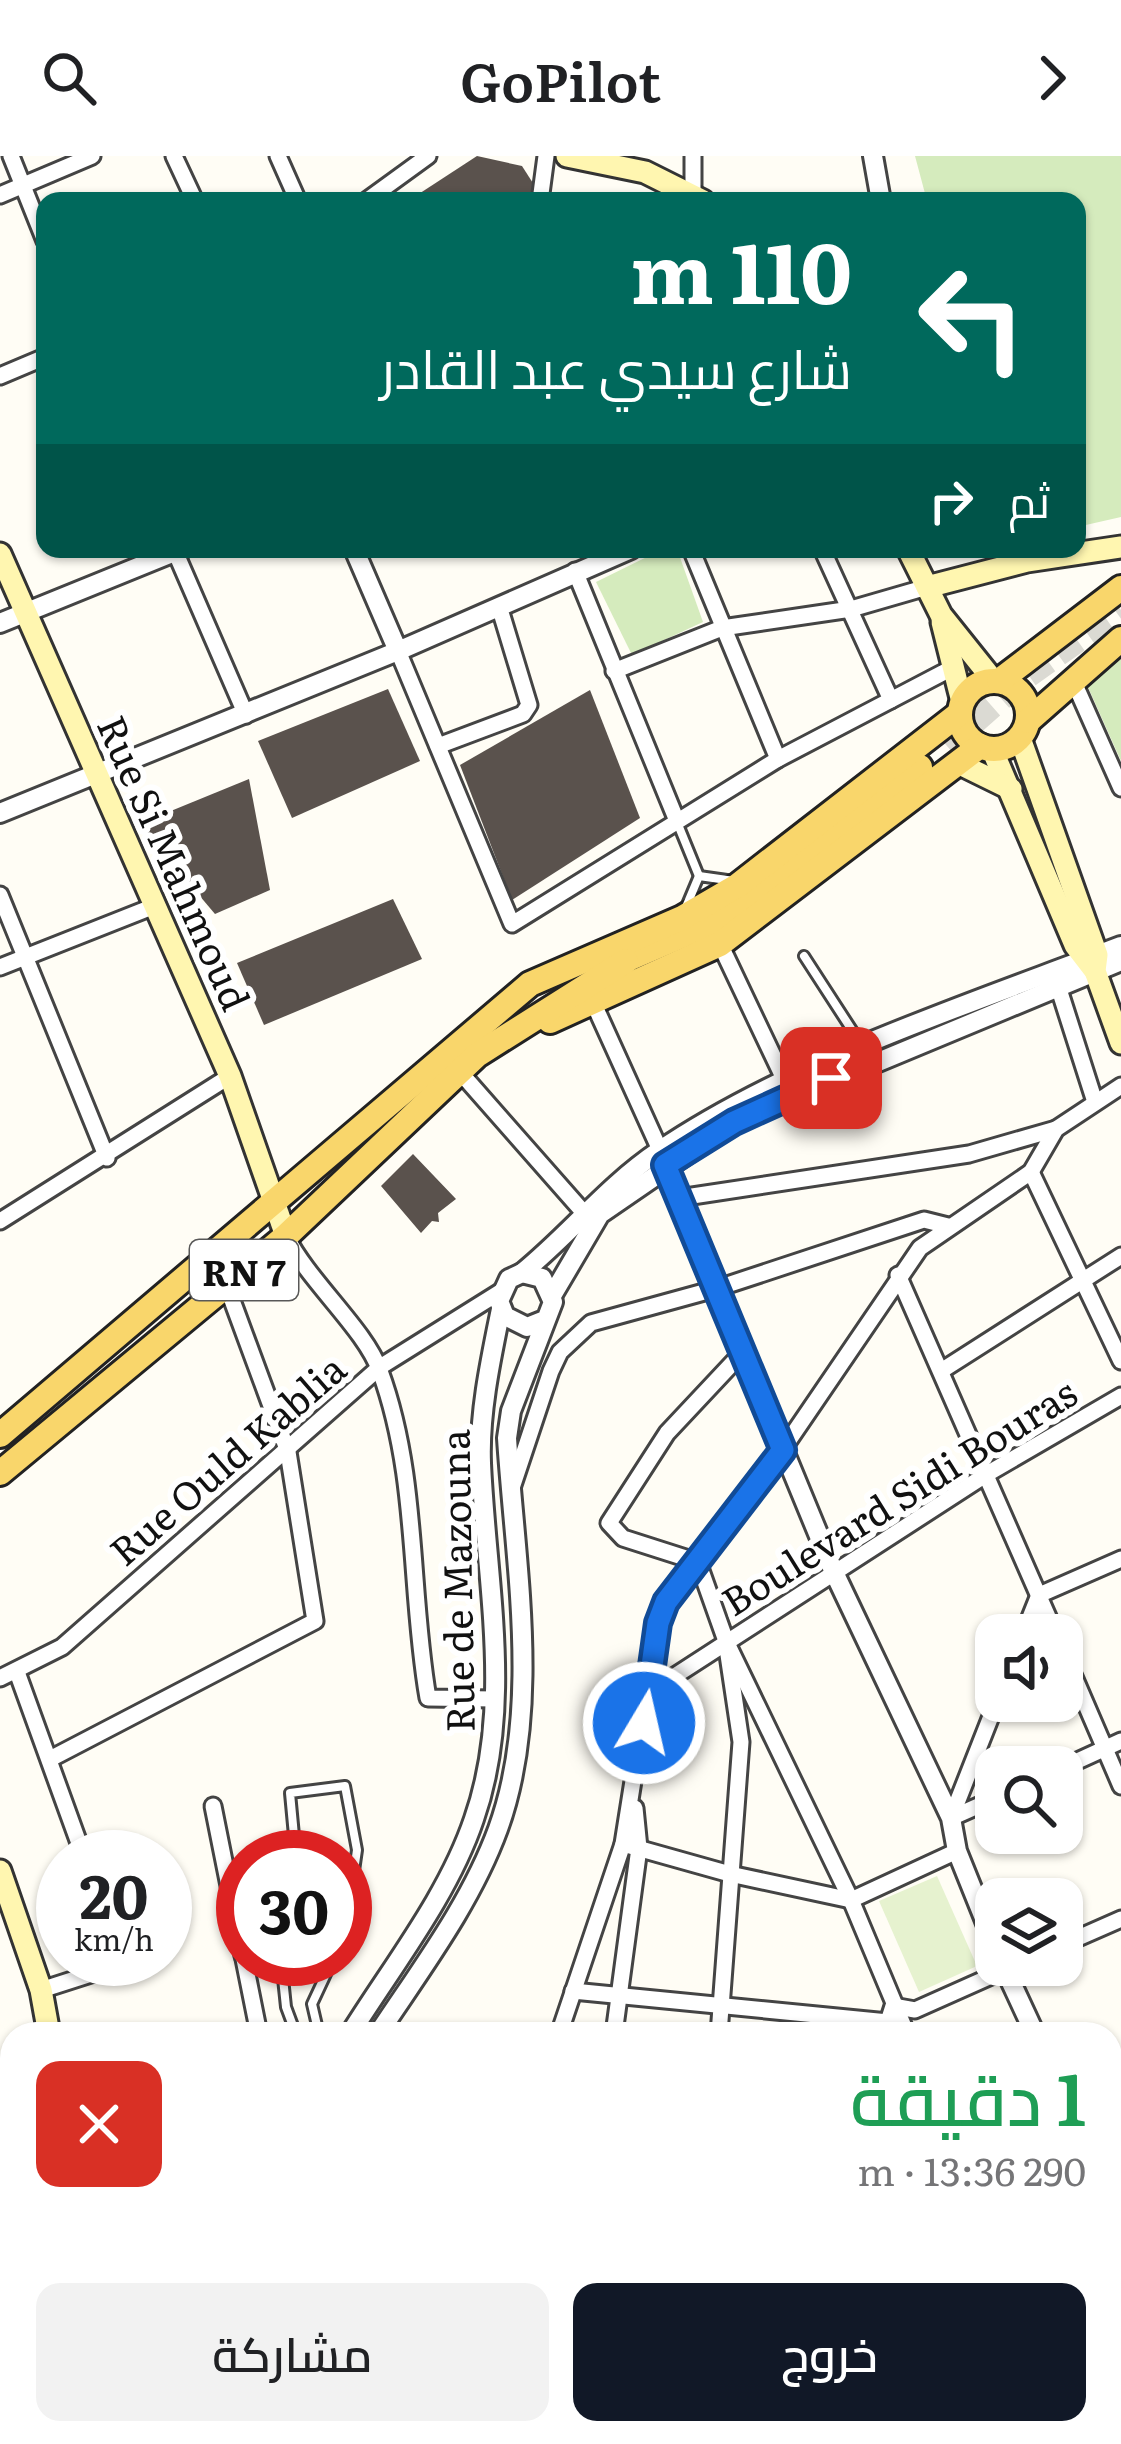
<!DOCTYPE html>
<html lang="ar">
<meta charset="utf-8">
<style>
:root{--surface:#fff;--page:#f2f2f2;--text:#202124;--muted:#757577;--accent:#111827}
body{margin:0;font-family:Literata,Cairo,serif;background:var(--page);color:var(--text);direction:rtl;height:100vh;display:flex;flex-direction:column;font-size:45px;white-space:nowrap}
*{box-sizing:border-box;margin:0}
p{font-size:39px;color:var(--muted)}
.icon{flex:none;width:66px;height:66px;fill:none;stroke:currentColor;stroke-width:2;stroke-linecap:round;stroke-linejoin:round}
.map{position:relative;flex:1;overflow:hidden;direction:ltr}
.side{position:absolute;left:0px;top:1866px;width:1122px;height:423px;display:flex;flex-direction:column;background:var(--surface);border-radius:36px 36px 0 0;box-shadow:0 3px 9px #0004;direction:rtl}
.side>*{flex:none}
.banner{position:absolute;left:36px;top:36px;width:1050px;height:366px;border-radius:24px;box-shadow:0 3px 9px #0004;direction:rtl;background:#00695c;color:#fff;overflow:hidden}
.controls{position:absolute;left:975px;top:1458px;display:grid;gap:24px}
.controls a{display:grid;place-items:center;width:108px;height:108px;border-radius:24px;background:var(--surface);box-shadow:0 3px 9px #0004;font-size:60px}
.speed{position:absolute;left:36px;top:1674px;display:flex;gap:24px;font-size:60px;font-weight:700;text-align:center}
.speed>*{display:grid;place-content:center;width:156px;height:156px;border-radius:50%;background:var(--surface);box-shadow:0 3px 9px #0004;line-height:1}
.speed small{font-size:30px;font-weight:400}
.speed .limit{border:18px solid #d22;background:#fff;color:#111}
.pin{position:absolute;display:grid;place-items:center;width:102px;height:102px;color:#fff;margin:-51px;border-radius:24px;box-shadow:0 6px 18px #0006}
.me{position:absolute;width:132px;margin:-66px;rotate:9deg;stroke-linejoin:round;filter:drop-shadow(0 0 9px #0008)}
.turn{display:flex;align-items:center;gap:42px;height:252px;padding:0 36px;font-size:54px}
.turn .icon{width:156px;height:156px;stroke-width:2.5}
.turn b{display:block;font-size:84px;line-height:102px}
.then{display:flex;align-items:center;height:114px;padding:0 36px;background:#0003;gap:24px;font-size:45px}
.round{display:grid;place-items:center;flex:none;width:126px;height:126px;border-radius:24px;background:var(--page)}
.overview{display:flex;align-items:center;justify-content:space-between;height:204px;padding:0 36px}
h1{font-size:72px;font-weight:600;line-height:90px;color:#1e9e55}
.cta{display:flex;gap:24px;margin-top:auto;padding:24px 36px}
.cta a{flex:1;height:138px;border-radius:24px;background:var(--accent);color:#fff;font-size:48px;font-weight:600;line-height:138px;text-align:center}
.cta a+a{background:var(--page);color:var(--text)}
header{display:flex;justify-content:space-between;align-items:center;height:156px;padding:0 36px;background:var(--surface);font-size:54px;font-weight:600}
.map>svg:first-child{display:block}
.green{fill:#d5ebbd}
.pitch{fill:#e6f2cf}
.building{fill:#5a524d}
.lines{fill:none;stroke-linecap:round;stroke-linejoin:round}
.primary-tunnel{stroke:#dbdad3;stroke-width:24;stroke-dasharray:24 12;stroke-linecap:butt}
.service-casing{stroke:#444;stroke-width:14}
.minor-casing{stroke:#444;stroke-width:21}
.tertiary-casing{stroke:#444;stroke-width:24}
.secondary-casing{stroke:#333;stroke-width:27}
.primary-casing{stroke:#222;stroke-width:30}
.service{stroke:#fff;stroke-width:8}
.minor{stroke:#fff;stroke-width:15}
.tertiary{stroke:#fff;stroke-width:18}
.secondary{stroke:#fff6b0;stroke-width:21}
.primary{stroke:#f9d66b;stroke-width:24}
.route-casing{stroke:#114b97;stroke-width:30}
.route{stroke:#1a73e8;stroke-width:21}
.labels{text-anchor:middle;dominant-baseline:central;stroke-width:12;stroke-linejoin:round;paint-order:stroke}
.shield{fill:#fff;stroke:#585858;stroke-width:3}
.shield-label{font-size:36px;font-weight:bold;fill:#111}
.street-label{font-size:39px;fill:#111;stroke:#fff}
</style>
<header><svg class="icon" aria-label="forward" viewBox="0 0 24 24"><path d="M9 5l7 7-7 7"/></svg>GoPilot<svg class="icon" aria-label="search" viewBox="0 0 24 24"><circle cx="10" cy="10" r="6"/><path d="M15 15l6 6"/></svg></header>
<div class="map">
<svg width="1121" height="2288" viewBox="0 0 1121 2288">
<rect width="100%" height="100%" fill="#fffdf5"/>
<!-- green -->
<g class="green">
<polygon points="915,0 1121,0 1121,361 1077,371 1077,45 927,45"/>
<polygon points="663,393 677,393 703,466 632,499 596,426"/>
<polygon points="1121,488 1121,605 1083,520"/>
</g>
<!-- pitch -->
<polygon class="pitch" points="937,1720 977,1810 919,1836 879,1745"/>
<!-- building -->
<g class="building">
<polygon points="477,0 522,10 538,35 524,45 408,45"/>
<polygon points="388,533 420,605 292,662 258,585"/>
<polygon points="590,534 640,662 512,744 460,609"/>
<polygon points="249,623 270,734 215,758 139,668"/>
<polygon points="393,743 422,803 264,869 237,807"/>
<polygon points="413,998 456,1043 438,1057 439,1066 432,1065 421,1077 381,1030"/>
<polygon points="12,2042 12,2098 0,2099 0,2043"/>
</g>
<g class="lines">
<!-- primary-tunnel -->
<polyline class="primary-tunnel" points="947,590 1025,522 1121,454"/>
<!-- service casing -->
<g class="service-casing">
<g id="service">
<polyline points="677,666 699,720"/>
<polyline points="686,751 699,720 734,725"/>
<polyline points="804,800 872,905"/>
<polyline points="296,1701 290,1637 345,1630 357,1694 345,1777"/>
<polyline points="281,1803 286,1851 296,1878"/>
<polyline points="319,1878 312,1848 333,1803"/>
</g>
</g>
<!-- minor casing -->
<g class="minor-casing">
<g id="minor">
<polyline points="11,0 45,85"/>
<polyline points="174,0 195,45"/>
<polyline points="278,0 298,45"/>
<polyline points="693,0 693,45"/>
<polyline points="0,39 92,0"/>
<polyline points="366,45 428,0"/>
<polyline points="540,45 546,0"/>
<polyline points="0,220 45,201"/>
<polyline points="174,393 246,559"/>
<polyline points="691,393 778,603"/>
<polyline points="822,393 891,544"/>
<polyline points="575,415 677,665"/>
<polyline points="398,495 512,768 778,603 952,512"/>
<polyline points="614,515 722,472 851,453 927,431"/>
<polyline points="1073,524 1121,632"/>
<polyline points="438,590 523,558 529,549 499,450"/>
<polyline points="0,739 107,1002"/>
<polyline points="720,788 785,925"/>
<polyline points="0,811 157,749"/>
<polyline points="1058,830 1095,946"/>
<polyline points="593,846 660,994"/>
<polyline points="460,916 592,1066"/>
<polyline points="1031,1016 1121,1205"/>
<polyline points="679,1042 969,998 1056,973"/>
<polyline points="0,1065 230,920"/>
<path d="M 286,1080 C 309,1126 365,1173 380,1215 C 419,1321 409,1434 428,1542 L 494,1543"/>
<polyline points="898,1119 1056,1479"/>
<polyline points="742,1197 667,1277 609,1367 623,1382 698,1406 726,1485 851,1744 907,1878"/>
<polyline points="941,1215 1121,1100"/>
<polyline points="512,1332 551,1215 560,1196 591,1167 715,1133 924,1064 948,1070"/>
<polyline points="1023,1479 1039,1439 1121,1403"/>
<polyline points="1062,1493 1121,1630"/>
<polyline points="17,1516 84,1701"/>
<polyline points="0,1522 62,1491 380,1211 500,1136"/>
<polyline points="650,1536 987,1318 1121,1240"/>
<polyline points="50,1603 315,1465 288,1296 226,1128"/>
<polyline points="1062,1612 1121,1585"/>
<polyline points="213,1650 243,1800"/>
<polyline points="951,1662 997,1545"/>
<polyline points="951,1662 996,1642"/>
<polyline points="623,1688 730,1718 851,1744 957,1695"/>
<polyline points="1062,1789 1121,1763"/>
<polyline points="244,1803 259,1878"/>
<polyline points="41,1834 122,1808 120,1803"/>
<polyline points="573,1835 888,1866"/>
<polyline points="559,1878 623,1688 658,1467 666,1446 783,1293 920,1092 1031,1016 1056,973 1121,930"/>
<polyline points="614,1878 639,1692 635,1652"/>
<polyline points="719,1878 741,1586 728,1499"/>
<polyline points="884,1878 893,1850 915,1854 1016,1809"/>
<polyline points="0,1945 12,1942"/>
<polyline points="1110,2092 1121,2087"/>
<polyline points="824,2277 829,2288"/>
<polyline points="924,2277 925,2288"/>
<polyline points="952,2279 1068,2288"/>
<polyline points="462,2288 464,2277"/>
<polyline points="699,2288 699,2277"/>
<polyline points="1094,2288 1121,2277"/>
</g>
</g>
<!-- tertiary casing -->
<g class="tertiary-casing">
<g id="tertiary">
<polyline points="873,0 881,45"/>
<polyline points="354,393 398,495 631,393"/>
<polyline points="0,467 182,393"/>
<polyline points="0,657 398,495"/>
<polyline points="660,994 833,1414 951,1662 957,1695 996,1792"/>
<path d="M 522,1117 C 570,1078 607,1030 659,995 C 790,906 972,847 1121,790"/>
<polyline points="553,1138 600,1058 734,966 1121,805"/>
<polyline points="1003,1809 1035,1878"/>
<path d="M 350,1878 C 393,1809 448,1740 474,1663 C 514,1549 486,1425 481,1307 C 479,1257 491,1202 501,1153"/>
<path d="M 378,1878 C 421,1813 471,1747 498,1673 C 542,1552 515,1408 507,1282 L 511,1255 L 553,1146 L 542,1122 L 522,1117 L 509,1123 L 499,1145 L 505,1160 L 527,1171 L 542,1165"/>
<polyline points="1110,1941 1121,1936"/>
<polyline points="1110,2047 1121,2073"/>
<polyline points="323,2288 323,2277"/>
<polyline points="348,2288 348,2277"/>
</g>
</g>
<!-- secondary casing -->
<g class="secondary-casing">
<g id="secondary">
<polyline points="567,0 645,16 703,45"/>
<polyline points="908,393 941,459 993,524"/>
<polyline points="0,398 230,920 286,1080"/>
<polyline points="927,431 1027,405 1121,391"/>
<polyline points="942,466 962,546"/>
<polyline points="1020,582 1097,799 1095,815 1121,887"/>
<polyline points="992,593 1075,789 1095,815"/>
<polyline points="958,607 1011,633"/>
<polyline points="0,1715 41,1834 49,1878"/>
<polyline points="80,2277 80,2288"/>
</g>
</g>
<!-- primary casing -->
<g class="primary-casing">
<g id="primary">
<circle cx="994" cy="559" r="34"/>
<polyline points="999,525 1121,432"/>
<polyline points="1028,565 1121,483"/>
<polyline points="614,809 730,759 920,611"/>
<polyline points="550,865 720,788 980,590"/>
<polyline points="0,1279 530,828 682,762 737,730 960,557"/>
<polyline points="0,1317 286,1080 477,899 626,805"/>
</g>
</g>
<!-- service -->
<use href="#service" class="service"/>
<!-- minor -->
<use href="#minor" class="minor"/>
<!-- tertiary -->
<use href="#tertiary" class="tertiary"/>
<!-- secondary -->
<use href="#secondary" class="secondary"/>
<!-- primary -->
<use href="#primary" class="primary"/>
</g>
<g class="lines">
<!-- route casing -->
<g class="route-casing">
<polyline id="route" points="644,1567 658,1467 666,1446 783,1294 665,1009 734,966 831,922"/>
</g>
<!-- route -->
<use href="#route" class="route"/>
</g>
<g class="labels">
<!-- shield labels -->
<rect class="shield" x="190" y="1084" width="108" height="60" rx="9"/>
<g class="shield-label">
<text x="244" y="1114">RN 7</text>
</g>
<!-- street labels -->
<g class="street-label">
<text transform="translate(176 706) rotate(66)">Rue Si Mahmoud</text>
<text transform="translate(226 1302) rotate(-41)">Rue Ould Kablia</text>
<text transform="translate(898 1339) rotate(-32)">Boulevard Sidi Bouras</text>
<text transform="translate(455 1425) rotate(-91)">Rue de Mazouna</text>
</g>
</g>
</svg>
<div class="controls">
<a><svg class="icon" aria-label="sound" viewBox="0 0 24 24"><path d="M4 9h4l5-4v14l-5-4H4zM17 9q2 3 0 6"/></svg></a>
<a><svg class="icon" aria-label="search" viewBox="0 0 24 24"><circle cx="10" cy="10" r="6"/><path d="M15 15l6 6"/></svg></a>
<a><svg class="icon" aria-label="layers" viewBox="0 0 24 24"><path d="M12 4l9 5-9 5-9-5zM3 14l9 5 9-5"/></svg></a>
</div>
<div class="speed"><div>20<small>km/h</small></div><div class="limit">30</div></div>
<div class="pin" style="left:831px;top:922px;background:#d93025"><svg class="icon" aria-label="arrive" viewBox="0 0 24 24"><path d="M6 21V4h12l-3 4 3 4H6"/></svg></div>
<svg class="me" style="left:644px;top:1567px" viewBox="-20 -20 40 40"><circle r="17" fill="#1a73e8" stroke="#fff" stroke-width="3"/><path d="M0-11L8 9 0 5-8 9z" fill="#fff"/></svg>
<div class="banner">
<div class="turn"><svg class="icon" aria-label="left" viewBox="0 0 24 24"><path d="M17 20v-9H6M10 6l-5 5 5 5"/></svg><div><b>110 m</b>شارع سيدي عبد القادر</div></div>
<div class="then">ثم<svg class="icon" aria-label="right" viewBox="0 0 24 24"><path d="M7 20v-9h11M14 6l5 5-5 5"/></svg></div>
</div>
<section class="side">
<div class="overview"><div><h1>1 دقيقة</h1><p>290 m · 13:36</p></div><a class="round" style="background:#d93025;color:#fff"><svg class="icon" aria-label="close" viewBox="0 0 24 24"><path d="M6 6l12 12M18 6L6 18"/></svg></a></div>
<div class="cta"><a>خروج</a><a>مشاركة</a></div>
</section>
</div>
